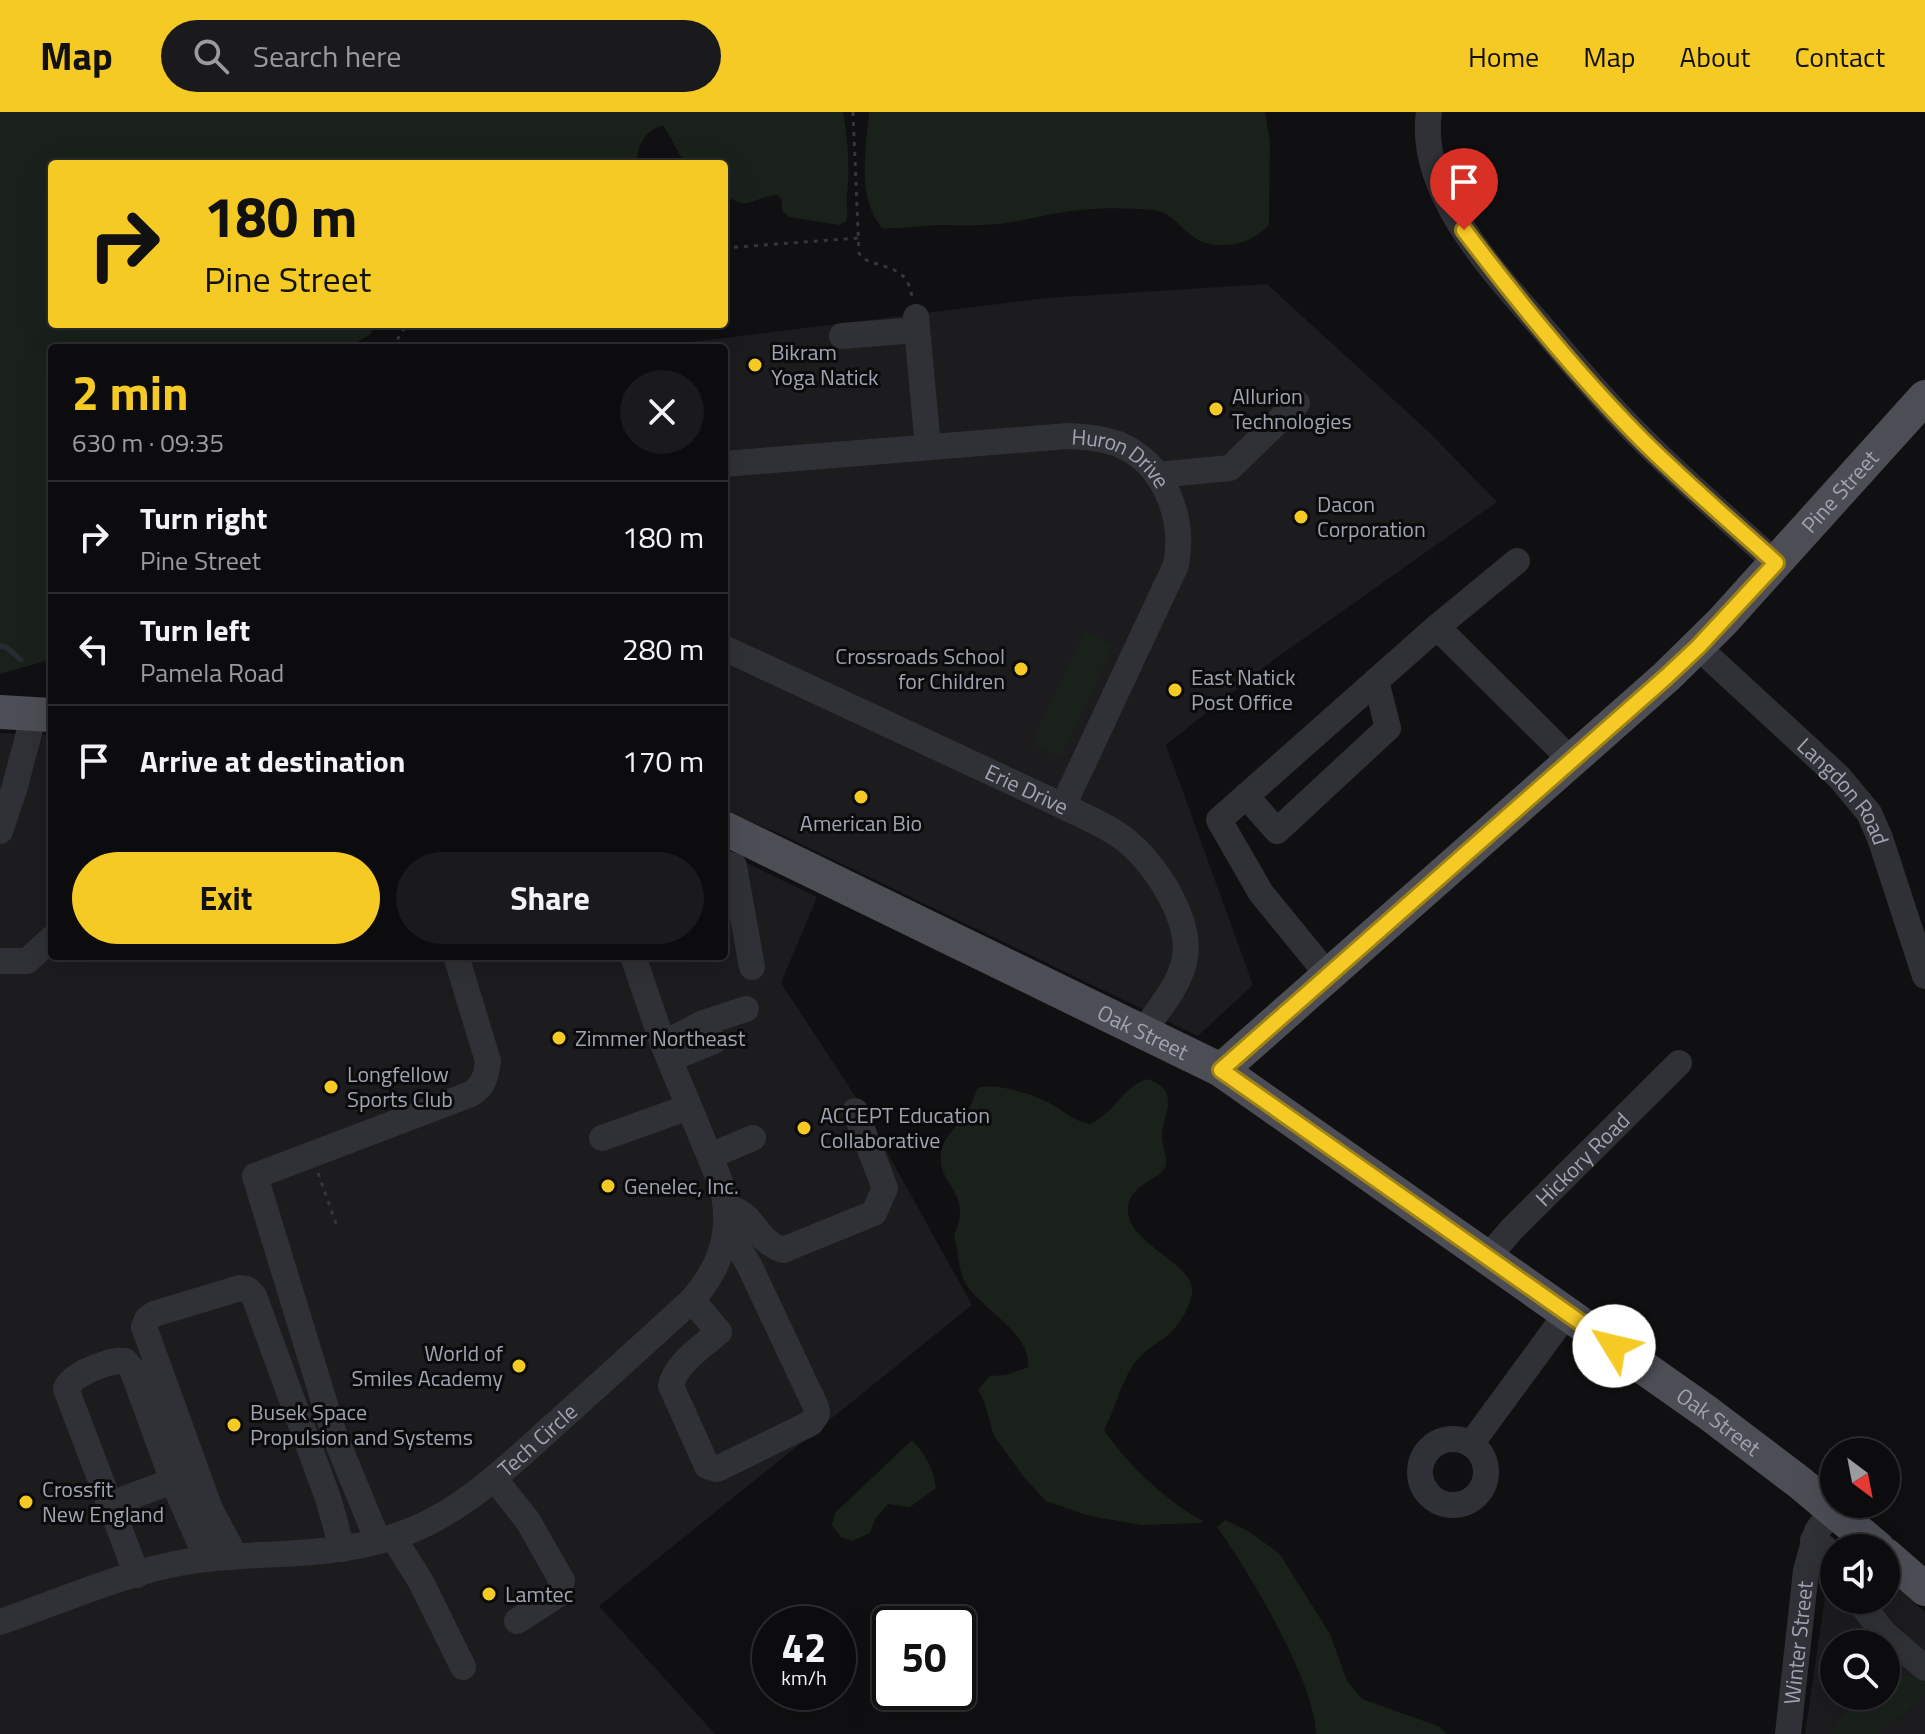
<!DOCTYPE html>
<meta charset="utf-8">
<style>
:root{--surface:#0c0b0d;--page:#1a191b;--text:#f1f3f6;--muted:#9a9b9d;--line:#2c2b2e;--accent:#f5ca24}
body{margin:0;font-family:"Titillium Web",sans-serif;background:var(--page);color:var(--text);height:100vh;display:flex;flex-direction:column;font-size:30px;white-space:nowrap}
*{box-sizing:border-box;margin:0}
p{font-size:26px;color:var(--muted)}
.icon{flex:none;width:44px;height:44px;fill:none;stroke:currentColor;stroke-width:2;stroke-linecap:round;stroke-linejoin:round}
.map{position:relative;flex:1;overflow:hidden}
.drawer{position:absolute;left:48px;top:232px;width:680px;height:616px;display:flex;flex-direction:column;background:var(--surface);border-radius:8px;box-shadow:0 8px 32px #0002,0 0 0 2px var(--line)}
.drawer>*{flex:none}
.hud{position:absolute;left:48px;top:48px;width:680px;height:168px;border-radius:8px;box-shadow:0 8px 32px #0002,0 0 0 2px var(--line);background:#f5ca24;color:#111;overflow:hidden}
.needle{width:52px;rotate:148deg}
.fabs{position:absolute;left:1820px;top:1326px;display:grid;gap:16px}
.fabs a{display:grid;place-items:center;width:80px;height:80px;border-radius:50%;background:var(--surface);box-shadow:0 8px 32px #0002,0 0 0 2px var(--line);font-size:40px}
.speed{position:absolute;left:752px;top:1494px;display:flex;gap:16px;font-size:40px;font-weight:700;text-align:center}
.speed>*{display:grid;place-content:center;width:104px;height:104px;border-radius:50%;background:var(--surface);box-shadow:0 8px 32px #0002,0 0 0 2px var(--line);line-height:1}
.speed small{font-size:20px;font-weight:400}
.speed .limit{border:4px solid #111;border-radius:12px;background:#fff;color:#111}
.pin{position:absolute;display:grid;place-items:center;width:68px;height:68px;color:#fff;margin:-82px -34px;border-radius:50% 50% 50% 0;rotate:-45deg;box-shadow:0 0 8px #0007}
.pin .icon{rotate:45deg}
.me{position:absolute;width:88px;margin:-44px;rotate:306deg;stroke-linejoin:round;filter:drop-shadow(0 0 6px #0008)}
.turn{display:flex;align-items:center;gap:28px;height:168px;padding:0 24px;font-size:36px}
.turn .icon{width:104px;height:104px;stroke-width:2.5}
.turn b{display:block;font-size:56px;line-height:68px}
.round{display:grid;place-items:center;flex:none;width:84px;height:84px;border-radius:42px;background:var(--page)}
.head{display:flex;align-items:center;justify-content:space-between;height:136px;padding:0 24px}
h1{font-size:48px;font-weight:700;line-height:60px;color:var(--accent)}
.cta{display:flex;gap:16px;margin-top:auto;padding:16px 24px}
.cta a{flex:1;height:92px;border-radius:48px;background:var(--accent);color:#111;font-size:32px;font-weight:700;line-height:92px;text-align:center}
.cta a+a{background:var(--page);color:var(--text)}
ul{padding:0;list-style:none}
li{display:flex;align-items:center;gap:24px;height:112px;padding:0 24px;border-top:2px solid var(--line)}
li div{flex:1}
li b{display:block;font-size:30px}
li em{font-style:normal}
header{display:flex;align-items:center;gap:48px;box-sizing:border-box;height:112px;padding:0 40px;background:var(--accent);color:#111}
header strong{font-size:38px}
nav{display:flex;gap:44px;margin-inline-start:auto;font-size:28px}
.search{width:560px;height:72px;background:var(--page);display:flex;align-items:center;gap:20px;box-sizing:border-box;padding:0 28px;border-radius:44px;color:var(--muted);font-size:30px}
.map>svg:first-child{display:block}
.built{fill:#1c1b1e;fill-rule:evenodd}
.green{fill:#1a211b}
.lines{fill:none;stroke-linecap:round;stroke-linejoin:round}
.stream{stroke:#262c34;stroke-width:5}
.path{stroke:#36373d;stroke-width:3;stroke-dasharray:4 6;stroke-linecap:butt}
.minor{stroke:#303136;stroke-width:26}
.major{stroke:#4c4d55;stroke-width:34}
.route-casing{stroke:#9f8317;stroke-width:20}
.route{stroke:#f5ca24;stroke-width:14}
.poi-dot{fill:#f5ca24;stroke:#0b0b0c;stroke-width:3}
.labels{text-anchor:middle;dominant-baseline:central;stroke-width:6;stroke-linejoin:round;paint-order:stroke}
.poi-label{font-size:22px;fill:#a0a3b2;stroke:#0b0b0c;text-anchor:start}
.street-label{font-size:22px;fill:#a0a3b2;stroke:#0b0b0c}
</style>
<header>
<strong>Map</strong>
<div class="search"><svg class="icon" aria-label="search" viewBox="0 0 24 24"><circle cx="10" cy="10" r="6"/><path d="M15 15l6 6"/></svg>Search here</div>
<nav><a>Home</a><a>Map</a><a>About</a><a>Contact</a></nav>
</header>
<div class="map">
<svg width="1925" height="1622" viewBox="0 0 1925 1622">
<rect width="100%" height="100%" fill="#100f11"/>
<!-- built -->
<g class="built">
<polygon points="1267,172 1430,321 1497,390 1272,549 1166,633 1253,873 1198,924 778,721 724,699 724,236 642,236 1047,186"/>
<polygon points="0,621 52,623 52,844 724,844 724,740 817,785 781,871 861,993 972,1193 599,1494 715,1622 0,1622"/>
<path d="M 1834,1436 L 1834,1488 L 1886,1488 L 1886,1466 L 1925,1500 L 1925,1622 L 1805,1622 L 1832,1437 ZM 1834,1532 L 1886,1532 L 1886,1584 L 1834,1584 Z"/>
</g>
<!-- green -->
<g class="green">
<path d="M 0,0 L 843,0 C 848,30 850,53 847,84 C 846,92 849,100 846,109 L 839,113 L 789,105 L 782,99 L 782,88 L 777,83 C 754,84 747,102 724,81 L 724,52 L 688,52 L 681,45 L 664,14 C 645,16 637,35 637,52 L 52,52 L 52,212 L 376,212 L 370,223 L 346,236 L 52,236 L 52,547 L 0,562 Z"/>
<path d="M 869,0 L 1265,0 L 1270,30 L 1269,112 C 1254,133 1214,141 1192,124 C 1179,114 1170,99 1152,98 C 1125,96 1099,95 1072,99 C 1047,102 1023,109 999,112 C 979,114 957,113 937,113 C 918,114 901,117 882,116 C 856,84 866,38 869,0 Z"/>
<polygon points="1085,519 1114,533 1060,646 1034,634 1038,627 1034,625"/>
<path d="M 1147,967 C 1155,970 1161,972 1166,980 C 1172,994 1163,1008 1162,1022 C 1161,1032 1170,1050 1164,1057 C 1156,1069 1131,1072 1128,1095 C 1124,1130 1191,1150 1192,1177 C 1193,1192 1178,1215 1167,1224 C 1157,1232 1146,1237 1138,1247 C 1123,1263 1115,1298 1104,1318 C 1127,1352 1167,1390 1203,1409 L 1201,1411 L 1142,1413 L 1090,1404 L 1046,1389 L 1023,1364 L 994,1324 L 984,1289 L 978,1278 L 990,1264 L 1006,1263 L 1028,1255 C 1031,1220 983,1199 966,1172 C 957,1157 959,1139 954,1123 C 974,1079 937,1075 941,1041 C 943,1025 956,1016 965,1004 C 971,996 973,985 978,976 C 995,970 1036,983 1051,992 C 1067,1001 1072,1008 1090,1012 C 1117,999 1122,975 1147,967 Z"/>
<path d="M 912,1328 C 925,1342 934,1357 936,1376 L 910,1395 L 888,1392 L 875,1407 L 870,1421 L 852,1429 L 841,1425 L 832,1413 L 835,1401 Z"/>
<path d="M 1225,1408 L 1248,1419 L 1279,1441 L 1330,1522 L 1347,1569 L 1362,1587 L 1438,1614 L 1447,1622 L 1316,1622 C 1316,1572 1247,1456 1217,1415 Z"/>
<polygon points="1894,1563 1916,1565 1925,1569 1925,1583 1878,1622 1831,1622 1842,1605 1866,1584 1886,1584 1886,1567"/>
</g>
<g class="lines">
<!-- stream -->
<polyline class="stream" points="0,534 6,535 21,548"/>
<!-- path -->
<g class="path">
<path d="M 853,0 L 859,141 L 862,146 C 886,158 907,153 912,185"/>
<polyline points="724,136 859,126"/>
<polyline points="392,236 404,217 411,212"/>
<polyline points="318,1061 337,1114"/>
</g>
<!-- minor -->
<g class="minor">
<path d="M 1429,0 C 1417,81 1496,162 1545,219 C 1576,255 1607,293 1642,327 C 1685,370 1731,410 1776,451"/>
<polyline points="916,205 928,335"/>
<polyline points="842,224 917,218"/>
<path id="s1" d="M 724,352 L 1068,324 C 1085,325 1102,326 1118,332 C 1165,351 1185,406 1176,453 L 1063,694"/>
<polyline points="1157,363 1230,356 1297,291"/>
<polyline points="1437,515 1517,449"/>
<path id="s2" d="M 1698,535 L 1839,665 L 1869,701 L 1880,726 L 1925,864"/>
<path id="s3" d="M 724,536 L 1063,694 C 1083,704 1105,713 1123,726 C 1154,749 1194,809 1184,850 C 1178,876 1157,899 1143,920"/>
<polyline points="1246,684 1277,719 1388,616 1376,569"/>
<polyline points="0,719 14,678 34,602"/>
<polyline points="724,751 734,754 752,855"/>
<polyline points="0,849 27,849 52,826"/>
<polyline points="1328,863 1261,781 1219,708 1437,515 1572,649"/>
<polyline points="663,932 703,911 746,897"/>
<polyline points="670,947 714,929"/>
<polyline points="602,1026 689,995"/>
<polyline points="710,1044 753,1026"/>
<path d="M 726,1095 C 757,1102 753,1128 783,1138 L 874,1101 L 885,1076 L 855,999"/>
<path id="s4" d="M 1488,1145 L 1512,1117 L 1679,951"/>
<path d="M 692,1188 L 719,1220 C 703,1234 675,1252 671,1274 L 707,1354 L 717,1357 L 811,1311 L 817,1302 L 816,1295 L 749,1153 L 727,1117"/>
<circle cx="1453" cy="1360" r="33"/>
<polyline points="1471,1332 1567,1201"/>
<polyline points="494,1366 528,1409 562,1469 557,1483 517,1509"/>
<polyline points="108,1393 173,1369"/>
<polyline points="393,1425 421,1470 463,1555"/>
<polyline points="1813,1428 1825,1436 1834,1447"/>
<path d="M 378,1429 L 334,1322 L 255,1064 L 471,982 C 484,974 486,964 488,949 L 456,844"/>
<polyline points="235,1444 210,1397 144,1215 147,1207 154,1202 240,1176 247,1177 254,1184 329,1389 342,1437"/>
<path d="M 137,1463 L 66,1277 C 70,1263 110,1247 125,1249 L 132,1257 L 173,1369 L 207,1447"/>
<polyline points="1858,1488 1884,1521 1925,1556"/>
<path id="s5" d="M 0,1510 C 59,1490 130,1458 191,1449 C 265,1438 341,1448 412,1418 C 466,1396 510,1353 553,1314 C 600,1272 646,1230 692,1188 C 722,1154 733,1118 722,1074 L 663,932 L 633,844"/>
<path id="s6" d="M 1788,1622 L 1806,1459 L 1817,1419 L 1833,1398"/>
</g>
<!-- major -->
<g class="major">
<polyline points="0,600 52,603"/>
<path id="s7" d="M 724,716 L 1221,958 L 1708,1301 L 1799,1370 L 1878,1436"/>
<path id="s8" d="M 1221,958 L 1666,565 L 1722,510 L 1925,285"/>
<polyline points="1886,1443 1925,1477"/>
</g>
</g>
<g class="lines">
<!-- route casing -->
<g class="route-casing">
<path id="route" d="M 1464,118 C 1519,191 1577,262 1641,327 C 1684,370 1731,410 1776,451 L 1698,535 L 1666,565 L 1221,958 L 1614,1234"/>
</g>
<!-- route -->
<use href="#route" class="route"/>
</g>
<!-- markers -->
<g class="poi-dot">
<circle cx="755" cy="253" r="8"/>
<circle cx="1216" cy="297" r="8"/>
<circle cx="1301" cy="405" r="8"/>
<circle cx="1021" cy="557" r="8"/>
<circle cx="1175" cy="578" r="8"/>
<circle cx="861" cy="685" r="8"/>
<circle cx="559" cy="926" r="8"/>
<circle cx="331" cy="975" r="8"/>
<circle cx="804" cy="1016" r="8"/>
<circle cx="608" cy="1074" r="8"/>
<circle cx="519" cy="1254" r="8"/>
<circle cx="234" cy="1313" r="8"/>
<circle cx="26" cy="1390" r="8"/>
<circle cx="489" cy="1482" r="8"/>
</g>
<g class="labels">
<!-- poi labels -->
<g class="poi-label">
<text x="771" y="240">Bikram<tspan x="771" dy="25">Yoga Natick</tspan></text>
<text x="1232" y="284">Allurion<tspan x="1232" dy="25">Technologies</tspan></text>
<text x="1317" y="392">Dacon<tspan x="1317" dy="25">Corporation</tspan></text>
<text x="1005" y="544" text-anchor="end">Crossroads School<tspan x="1005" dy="25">for Children</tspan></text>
<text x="1191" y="565">East Natick<tspan x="1191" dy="25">Post Office</tspan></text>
<text x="861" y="711" text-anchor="middle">American Bio</text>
<text x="575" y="926">Zimmer Northeast</text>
<text x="347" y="962">Longfellow<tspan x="347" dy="25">Sports Club</tspan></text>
<text x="820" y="1003">ACCEPT Education<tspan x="820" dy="25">Collaborative</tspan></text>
<text x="624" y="1074">Genelec, Inc.</text>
<text x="503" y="1241" text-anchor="end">World of<tspan x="503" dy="25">Smiles Academy</tspan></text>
<text x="250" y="1300">Busek Space<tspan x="250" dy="25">Propulsion and Systems</tspan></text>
<text x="42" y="1377">Crossfit<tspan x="42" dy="25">New England</tspan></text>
<text x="505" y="1482">Lamtec</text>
</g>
<!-- street labels -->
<g class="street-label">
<text stroke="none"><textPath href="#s1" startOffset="404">Huron Drive</textPath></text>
<text stroke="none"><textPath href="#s8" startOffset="848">Pine Street</textPath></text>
<text stroke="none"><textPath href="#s3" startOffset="334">Erie Drive</textPath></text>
<text stroke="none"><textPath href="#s2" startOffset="206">Langdon Road</textPath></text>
<text stroke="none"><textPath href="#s7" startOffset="466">Oak Street</textPath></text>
<text stroke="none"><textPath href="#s4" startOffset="136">Hickory Road</textPath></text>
<text stroke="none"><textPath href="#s7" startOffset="1162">Oak Street</textPath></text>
<text stroke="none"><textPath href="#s5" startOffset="580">Tech Circle</textPath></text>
<text stroke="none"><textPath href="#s6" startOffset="92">Winter Street</textPath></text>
</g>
</g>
</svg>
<div class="fabs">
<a><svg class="needle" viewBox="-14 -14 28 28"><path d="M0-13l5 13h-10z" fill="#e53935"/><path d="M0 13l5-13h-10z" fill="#9a9b9d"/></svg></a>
<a><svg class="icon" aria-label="sound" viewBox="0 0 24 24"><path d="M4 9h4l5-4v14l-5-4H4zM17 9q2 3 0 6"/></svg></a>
<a><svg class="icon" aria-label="search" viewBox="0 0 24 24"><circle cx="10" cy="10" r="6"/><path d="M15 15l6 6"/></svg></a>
</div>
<div class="speed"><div>42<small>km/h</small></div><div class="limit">50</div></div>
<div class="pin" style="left:1464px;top:118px;background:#d93025"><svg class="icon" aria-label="arrive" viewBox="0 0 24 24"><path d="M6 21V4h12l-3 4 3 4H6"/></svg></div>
<svg class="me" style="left:1614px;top:1234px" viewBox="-20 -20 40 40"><circle r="19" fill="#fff"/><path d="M0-13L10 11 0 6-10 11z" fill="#f5ca24"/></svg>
<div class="hud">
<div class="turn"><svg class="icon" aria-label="right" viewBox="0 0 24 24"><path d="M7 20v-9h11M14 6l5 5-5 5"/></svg><div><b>180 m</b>Pine Street</div></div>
</div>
<section class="drawer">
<div class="head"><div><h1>2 min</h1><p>630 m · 09:35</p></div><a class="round"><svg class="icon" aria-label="close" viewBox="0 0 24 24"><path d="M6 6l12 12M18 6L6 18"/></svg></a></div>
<ul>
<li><svg class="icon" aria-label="right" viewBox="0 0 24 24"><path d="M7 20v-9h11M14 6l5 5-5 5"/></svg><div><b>Turn right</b><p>Pine Street</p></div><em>180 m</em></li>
<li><svg class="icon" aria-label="left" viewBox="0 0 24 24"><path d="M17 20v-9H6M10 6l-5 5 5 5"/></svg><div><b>Turn left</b><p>Pamela Road</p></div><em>280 m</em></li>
<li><svg class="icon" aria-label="arrive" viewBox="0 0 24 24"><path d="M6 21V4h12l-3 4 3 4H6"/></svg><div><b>Arrive at destination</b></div><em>170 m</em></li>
</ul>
<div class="cta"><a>Exit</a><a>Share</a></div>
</section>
</div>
